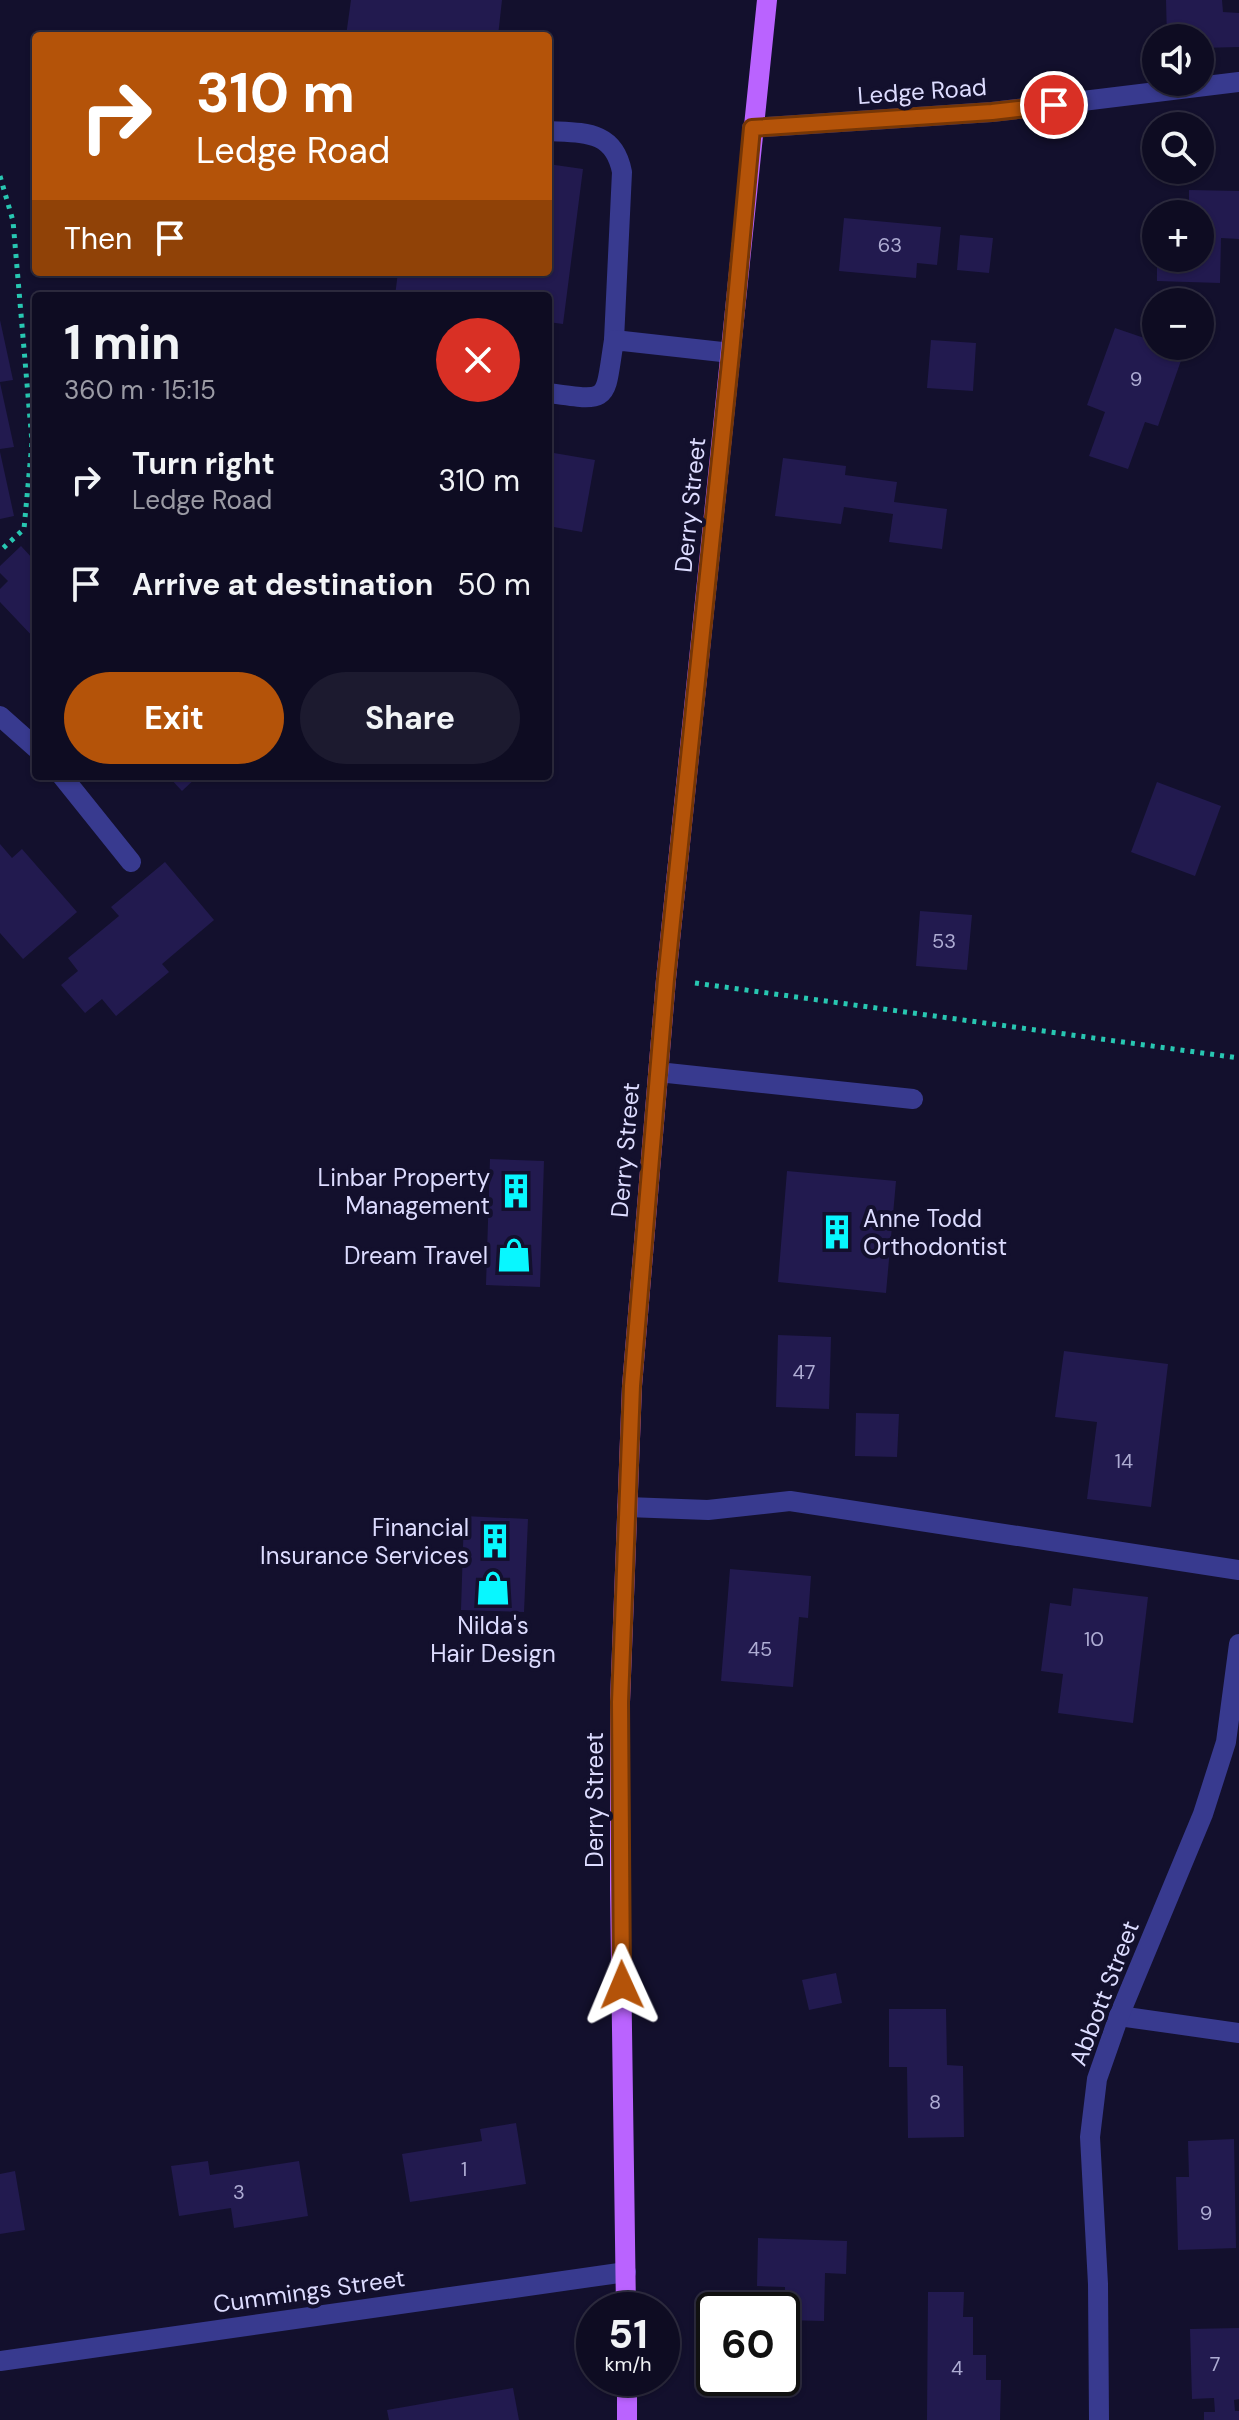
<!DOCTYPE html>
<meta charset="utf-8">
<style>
:root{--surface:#0e0c22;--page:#1c1a2f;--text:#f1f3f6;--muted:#9b9ba5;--line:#2e2c40;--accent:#b45309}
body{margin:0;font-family:"DM Sans",sans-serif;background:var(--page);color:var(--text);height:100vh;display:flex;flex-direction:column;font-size:30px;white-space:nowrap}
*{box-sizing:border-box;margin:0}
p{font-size:26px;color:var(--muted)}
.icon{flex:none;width:44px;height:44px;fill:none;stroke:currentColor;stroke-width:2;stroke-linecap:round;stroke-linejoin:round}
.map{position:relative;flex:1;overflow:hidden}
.drawer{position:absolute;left:32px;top:292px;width:520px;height:488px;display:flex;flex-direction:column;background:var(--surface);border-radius:8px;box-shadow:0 2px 6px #0004,0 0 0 2px var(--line)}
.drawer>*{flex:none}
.banner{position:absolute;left:32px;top:32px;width:520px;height:244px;border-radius:8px;box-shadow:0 2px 6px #0004,0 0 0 2px var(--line);background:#b45309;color:#fff;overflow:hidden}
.fabs{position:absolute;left:1142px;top:24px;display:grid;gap:16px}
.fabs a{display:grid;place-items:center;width:72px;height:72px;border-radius:50%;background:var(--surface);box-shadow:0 2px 6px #0004,0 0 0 2px var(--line);font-size:40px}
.speed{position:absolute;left:576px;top:2292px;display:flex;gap:16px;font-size:40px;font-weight:700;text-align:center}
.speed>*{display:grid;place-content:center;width:104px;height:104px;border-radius:50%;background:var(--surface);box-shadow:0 2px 6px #0004,0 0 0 2px var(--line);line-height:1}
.speed small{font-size:20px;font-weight:400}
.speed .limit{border:4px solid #111;border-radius:12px;background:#fff;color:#111}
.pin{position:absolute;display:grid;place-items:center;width:68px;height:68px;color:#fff;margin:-34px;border:4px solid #fff;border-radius:50%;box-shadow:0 2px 8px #0007}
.me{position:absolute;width:88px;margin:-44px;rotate:359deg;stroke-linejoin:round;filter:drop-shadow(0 0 6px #0008)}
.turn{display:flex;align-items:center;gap:28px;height:168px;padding:0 32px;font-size:36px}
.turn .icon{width:104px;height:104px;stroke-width:2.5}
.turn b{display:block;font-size:56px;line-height:68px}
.then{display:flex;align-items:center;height:76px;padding:0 32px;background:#0003;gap:16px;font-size:30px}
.round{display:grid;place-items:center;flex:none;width:84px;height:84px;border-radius:42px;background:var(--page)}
.headline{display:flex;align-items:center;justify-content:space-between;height:136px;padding:0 32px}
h1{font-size:48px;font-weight:700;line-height:60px}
.action{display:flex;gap:16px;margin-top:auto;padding:16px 32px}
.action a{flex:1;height:92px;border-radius:48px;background:var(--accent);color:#fff;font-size:32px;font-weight:700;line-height:92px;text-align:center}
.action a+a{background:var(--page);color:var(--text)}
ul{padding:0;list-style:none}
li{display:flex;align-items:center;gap:24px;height:104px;padding:0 32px}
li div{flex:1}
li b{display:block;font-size:30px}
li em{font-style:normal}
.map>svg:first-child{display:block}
.building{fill:#221a4f}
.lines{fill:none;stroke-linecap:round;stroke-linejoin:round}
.path{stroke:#28c7b2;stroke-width:5;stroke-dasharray:4 6;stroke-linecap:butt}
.minor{stroke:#383a8f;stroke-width:20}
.major{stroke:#ba63ff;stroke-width:20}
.route-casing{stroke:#753606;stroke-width:20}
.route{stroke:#b45309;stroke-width:14}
.labels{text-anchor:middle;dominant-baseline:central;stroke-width:8;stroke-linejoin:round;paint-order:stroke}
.number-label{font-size:20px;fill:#aeacd3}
.street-label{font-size:24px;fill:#dddcff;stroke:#13102d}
.poi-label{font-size:24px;fill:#dddcff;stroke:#13102d;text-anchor:end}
</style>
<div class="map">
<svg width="1239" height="2420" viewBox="0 0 1239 2420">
<rect width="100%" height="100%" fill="#13102d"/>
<!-- building -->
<g class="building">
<polygon points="351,0 502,0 498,36 346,36"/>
<polygon points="1166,0 1222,0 1223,12 1239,13 1239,47 1200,48 1200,38 1167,38"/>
<polygon points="548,164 583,169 563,324 548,322 548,296 395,296 398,272 548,272"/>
<polygon points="1189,190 1239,191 1239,239 1221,238 1220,283 1157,281 1157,258 1200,258 1200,214 1158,214 1158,205 1189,205"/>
<polygon points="844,218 941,227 937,265 917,263 916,278 839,271"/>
<polygon points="960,235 993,238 989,273 957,270"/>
<polygon points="0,320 13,380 0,382"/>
<polygon points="1115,328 1156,342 1156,346 1167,346 1184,352 1158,426 1145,422 1128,469 1089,456 1105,412 1087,405"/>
<polygon points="931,340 976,343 973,391 927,388"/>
<polygon points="0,383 14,447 0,449"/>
<polygon points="0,452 14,516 0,519"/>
<polygon points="548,452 595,460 582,532 548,526"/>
<polygon points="783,458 846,466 845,475 897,482 894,502 947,509 942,549 889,542 893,514 844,507 841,524 775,516"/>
<polygon points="21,546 33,559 36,556 36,640 0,602 0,589 8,581 0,573 0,566"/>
<polygon points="168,776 198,776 182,791"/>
<polygon points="1157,782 1221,806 1195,876 1131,852"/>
<polygon points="0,844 12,858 22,849 77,912 23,959 0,933"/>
<polygon points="165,862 214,920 162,964 169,972 116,1016 102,999 85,1013 61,985 78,971 68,958 119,916 111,907"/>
<polygon points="920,911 972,915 967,970 916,966"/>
<polygon points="490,1159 544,1161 540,1287 486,1285"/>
<polygon points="787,1171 896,1181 886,1293 778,1282"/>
<polygon points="778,1335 831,1337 829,1409 776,1407"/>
<polygon points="1064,1351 1168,1364 1151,1507 1087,1499 1097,1422 1055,1417"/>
<polygon points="856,1413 899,1414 897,1457 855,1456"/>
<polygon points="464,1516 528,1519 524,1612 461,1610"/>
<polygon points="730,1569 811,1576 808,1618 799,1617 793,1687 721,1681"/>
<polygon points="1073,1588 1148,1597 1133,1723 1058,1713 1063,1674 1041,1671 1050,1603 1071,1606"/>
<polygon points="836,1973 842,2003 809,2010 802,1980"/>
<polygon points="889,2009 946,2009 947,2065 963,2066 964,2137 908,2138 907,2067 889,2067"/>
<polygon points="516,2123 526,2184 410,2202 402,2154 482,2141 480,2129"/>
<polygon points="1234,2139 1236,2248 1178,2250 1176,2177 1189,2177 1188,2141"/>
<polygon points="208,2161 210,2175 299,2161 308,2216 234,2228 231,2208 179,2216 171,2166"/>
<polygon points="15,2171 25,2230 0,2234 0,2174"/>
<polygon points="758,2238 847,2241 846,2274 825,2273 824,2321 784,2320 785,2287 757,2286"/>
<polygon points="928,2292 964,2292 963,2317 973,2317 973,2355 986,2355 986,2380 1001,2380 1000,2420 927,2420"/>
<polygon points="1239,2328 1239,2399 1234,2400 1235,2411 1239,2411 1239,2420 1204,2420 1204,2412 1215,2412 1214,2398 1192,2399 1190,2329"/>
<polygon points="513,2388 519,2420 389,2420 387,2410"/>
</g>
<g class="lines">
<!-- path -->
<g class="path">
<polyline points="0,176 13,221 32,442 24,529 0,551"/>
<polyline points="695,983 1239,1058"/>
</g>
<!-- minor -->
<g class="minor">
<polyline points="752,128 992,112 1239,82"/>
<path d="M 548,131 C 584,133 614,130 622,172 L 614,340"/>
<path d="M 548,393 C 612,402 604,402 614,340 L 731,353"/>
<polyline points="0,716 36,748"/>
<polyline points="62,776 131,862"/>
<polyline points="658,1072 913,1099"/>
<polyline points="627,1507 708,1510 790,1501 1239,1570"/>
<polyline points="1119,2016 1239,2033"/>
<polyline points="0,2361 626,2272"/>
<polyline points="1099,2420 1098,2284 1090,2137 1097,2079 1119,2016 1203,1814 1226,1742 1239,1644"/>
</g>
<!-- major -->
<g class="major">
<polyline points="626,2310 620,1889 620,1702 632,1386 666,979 767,0"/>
<polyline points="627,2378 627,2420"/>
</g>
</g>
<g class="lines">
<!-- route casing -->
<g class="route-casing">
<polyline id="route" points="622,1985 620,1702 632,1386 666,979 731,353 752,128 992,112 1054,105"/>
</g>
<!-- route -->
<use href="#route" class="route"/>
</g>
<!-- icons -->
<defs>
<g id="building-bare" transform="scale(2.76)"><path d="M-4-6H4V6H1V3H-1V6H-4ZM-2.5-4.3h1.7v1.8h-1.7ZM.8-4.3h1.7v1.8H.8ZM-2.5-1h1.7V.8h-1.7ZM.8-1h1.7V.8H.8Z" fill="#08f7ff" stroke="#13102d" stroke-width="2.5" paint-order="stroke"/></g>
<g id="shop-bare" transform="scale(2.76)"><path d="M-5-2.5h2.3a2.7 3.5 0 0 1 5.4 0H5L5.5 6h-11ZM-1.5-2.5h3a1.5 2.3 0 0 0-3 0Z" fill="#08f7ff" stroke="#13102d" stroke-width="2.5" paint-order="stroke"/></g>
</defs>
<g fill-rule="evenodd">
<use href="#building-bare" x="516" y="1191"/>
<use href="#building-bare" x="837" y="1232"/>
<use href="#shop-bare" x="514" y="1255"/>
<use href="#building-bare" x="495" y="1541"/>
<use href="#shop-bare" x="493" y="1588"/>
</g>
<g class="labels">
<!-- number labels -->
<g class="number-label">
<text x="890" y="245">63</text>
<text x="1136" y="379">9</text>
<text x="944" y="941">53</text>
<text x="804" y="1372">47</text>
<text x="1124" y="1461">14</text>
<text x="1094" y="1639">10</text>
<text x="760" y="1649">45</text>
<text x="935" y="2102">8</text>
<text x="464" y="2169">1</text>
<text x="239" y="2192">3</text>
<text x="1206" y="2213">9</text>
<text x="1215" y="2364">7</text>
<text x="957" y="2368">4</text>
</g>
<!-- street labels -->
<g class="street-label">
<text transform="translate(922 91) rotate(-4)">Ledge Road</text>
<text transform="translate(690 505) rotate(-84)">Derry Street</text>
<text transform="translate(625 1150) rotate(-85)">Derry Street</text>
<text transform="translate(594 1800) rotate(-90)">Derry Street</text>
<text transform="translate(1104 1993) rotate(-69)">Abbott Street</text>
<text transform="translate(309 2291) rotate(-8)">Cummings Street</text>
</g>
<!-- poi labels -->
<g class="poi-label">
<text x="490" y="1177">Linbar Property<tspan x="490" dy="28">Management</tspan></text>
<text x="863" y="1218" text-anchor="start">Anne Todd<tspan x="863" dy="28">Orthodontist</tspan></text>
<text x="488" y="1255">Dream Travel</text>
<text x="469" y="1527">Financial<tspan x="469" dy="28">Insurance Services</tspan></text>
<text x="493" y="1625" text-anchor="middle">Nilda's<tspan x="493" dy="28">Hair Design</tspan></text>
</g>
</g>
</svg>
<div class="fabs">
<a><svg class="icon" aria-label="sound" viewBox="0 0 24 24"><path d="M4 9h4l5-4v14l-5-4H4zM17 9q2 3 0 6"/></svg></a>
<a><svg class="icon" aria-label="search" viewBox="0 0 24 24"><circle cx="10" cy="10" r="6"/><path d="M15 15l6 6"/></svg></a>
<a>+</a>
<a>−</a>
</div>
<div class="speed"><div>51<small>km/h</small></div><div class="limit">60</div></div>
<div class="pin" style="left:1054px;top:105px;background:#d93025"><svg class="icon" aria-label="arrive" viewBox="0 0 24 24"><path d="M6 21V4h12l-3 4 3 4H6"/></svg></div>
<svg class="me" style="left:622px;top:1985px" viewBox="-20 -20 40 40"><path d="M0-17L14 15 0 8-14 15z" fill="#b45309" stroke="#fff" stroke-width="4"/></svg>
<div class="banner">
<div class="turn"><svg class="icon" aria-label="right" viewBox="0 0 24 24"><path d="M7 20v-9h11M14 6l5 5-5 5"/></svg><div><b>310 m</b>Ledge Road</div></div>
<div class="then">Then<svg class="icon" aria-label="arrive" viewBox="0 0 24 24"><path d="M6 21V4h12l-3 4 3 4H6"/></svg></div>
</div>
<section class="drawer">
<div class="headline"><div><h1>1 min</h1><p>360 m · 15:15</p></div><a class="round" style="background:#d93025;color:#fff"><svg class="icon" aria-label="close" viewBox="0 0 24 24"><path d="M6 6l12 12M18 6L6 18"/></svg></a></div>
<ul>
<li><svg class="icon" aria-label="right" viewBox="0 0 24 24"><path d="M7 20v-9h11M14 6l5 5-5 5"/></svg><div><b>Turn right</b><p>Ledge Road</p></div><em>310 m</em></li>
<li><svg class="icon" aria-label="arrive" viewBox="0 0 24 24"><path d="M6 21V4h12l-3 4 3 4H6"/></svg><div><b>Arrive at destination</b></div><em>50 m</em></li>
</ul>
<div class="action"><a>Exit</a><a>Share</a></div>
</section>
</div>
